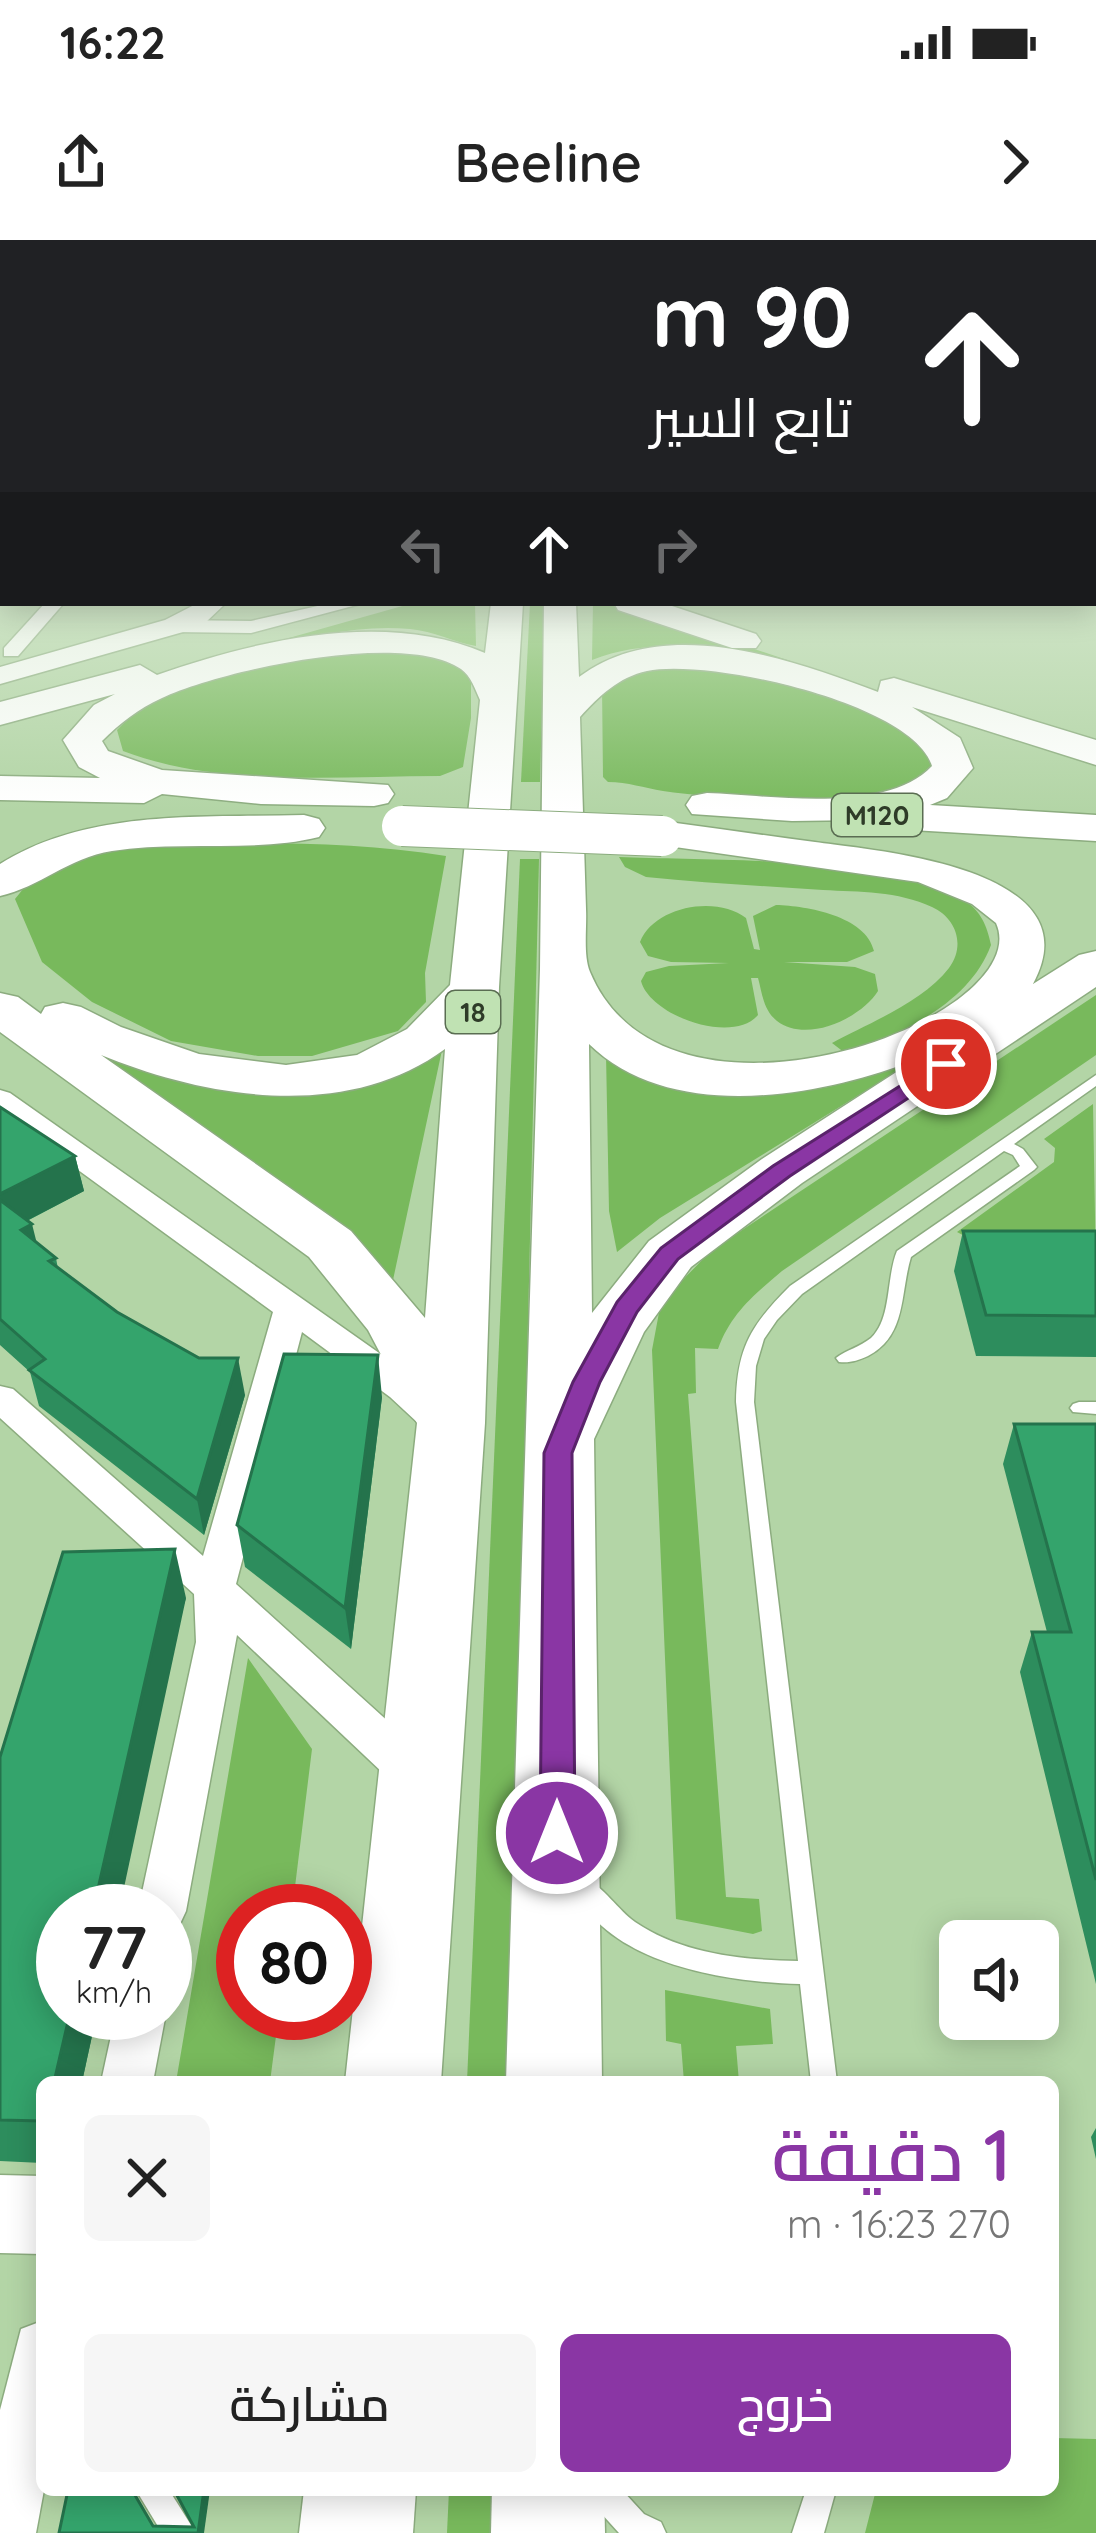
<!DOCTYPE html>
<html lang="ar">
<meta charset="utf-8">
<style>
:root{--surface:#fff;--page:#f6f6f6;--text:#222;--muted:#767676;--accent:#8a36a4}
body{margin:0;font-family:Quicksand,Cairo,sans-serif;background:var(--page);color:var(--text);direction:rtl;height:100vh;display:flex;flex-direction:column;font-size:45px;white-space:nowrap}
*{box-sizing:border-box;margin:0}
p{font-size:39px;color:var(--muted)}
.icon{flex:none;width:66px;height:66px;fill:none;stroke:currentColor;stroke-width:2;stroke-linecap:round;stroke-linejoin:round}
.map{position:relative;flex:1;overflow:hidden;direction:ltr}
.sheet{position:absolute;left:36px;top:1836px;width:1023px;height:420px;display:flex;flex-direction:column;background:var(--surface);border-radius:18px;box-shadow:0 6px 30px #0003;direction:rtl}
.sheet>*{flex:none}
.banner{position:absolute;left:0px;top:0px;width:1098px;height:366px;box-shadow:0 6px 30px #0003;direction:rtl;background:#202124;color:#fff;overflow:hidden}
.controls{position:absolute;left:939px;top:1680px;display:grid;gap:24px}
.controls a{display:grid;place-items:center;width:120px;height:120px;border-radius:18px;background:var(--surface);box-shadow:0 6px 30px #0003;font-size:60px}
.speed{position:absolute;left:36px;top:1644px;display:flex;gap:24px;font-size:60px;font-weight:700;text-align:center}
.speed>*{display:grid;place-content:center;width:156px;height:156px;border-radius:50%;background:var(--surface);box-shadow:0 6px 30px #0003;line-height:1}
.speed small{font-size:30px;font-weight:400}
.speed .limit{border:18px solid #d22;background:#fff;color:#111}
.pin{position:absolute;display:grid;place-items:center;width:102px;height:102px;color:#fff;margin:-51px;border:6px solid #fff;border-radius:50%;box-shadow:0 3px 12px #0007}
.me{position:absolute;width:132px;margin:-66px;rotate:0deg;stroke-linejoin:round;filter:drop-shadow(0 0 9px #0008)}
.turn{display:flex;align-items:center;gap:42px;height:252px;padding:0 48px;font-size:54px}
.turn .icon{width:156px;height:156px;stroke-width:2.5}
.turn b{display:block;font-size:84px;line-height:102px}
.lanes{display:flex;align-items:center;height:114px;padding:0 48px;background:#0003;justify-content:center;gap:60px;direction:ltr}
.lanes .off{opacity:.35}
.round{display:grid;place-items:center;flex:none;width:126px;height:126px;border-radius:18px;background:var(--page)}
.overview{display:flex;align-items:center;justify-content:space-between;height:204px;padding:0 48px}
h1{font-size:72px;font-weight:600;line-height:90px;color:var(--accent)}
.primary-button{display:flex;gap:24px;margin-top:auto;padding:24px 48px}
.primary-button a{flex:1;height:138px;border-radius:18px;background:var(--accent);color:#fff;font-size:48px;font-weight:600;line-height:138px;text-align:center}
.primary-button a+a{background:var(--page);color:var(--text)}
.status{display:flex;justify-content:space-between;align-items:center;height:84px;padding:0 60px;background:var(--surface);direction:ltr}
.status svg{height:33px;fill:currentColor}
header{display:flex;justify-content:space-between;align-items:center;height:156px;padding:0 48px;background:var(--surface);font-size:54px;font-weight:600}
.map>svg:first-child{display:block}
.green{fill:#78b95c}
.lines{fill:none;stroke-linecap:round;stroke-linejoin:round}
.lane-casing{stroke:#8cac7f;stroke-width:3}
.street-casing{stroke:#8cac7f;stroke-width:3}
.secondary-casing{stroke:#8cac7f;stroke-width:3}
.highway-casing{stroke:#8cac7f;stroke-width:3}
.lane{fill:#fff;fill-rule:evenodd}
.street{fill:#fff;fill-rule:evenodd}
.secondary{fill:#fff;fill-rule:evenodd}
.highway{fill:#fff;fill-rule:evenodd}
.highway-bridge-casing{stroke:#8cac7f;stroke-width:42;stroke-linecap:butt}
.highway-bridge{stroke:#fff;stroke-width:40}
.wall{fill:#2d8d5d}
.shaded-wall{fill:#24734c}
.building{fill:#34a46c;stroke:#24734c;stroke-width:3}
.route{fill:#8a36a4;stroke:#5a236b;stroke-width:3}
.labels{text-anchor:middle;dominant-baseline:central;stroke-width:9;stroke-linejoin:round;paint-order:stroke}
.shield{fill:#c0e2b3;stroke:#5a6d52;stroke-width:3}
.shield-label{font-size:27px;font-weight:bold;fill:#2e3b28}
</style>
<div class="status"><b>16:22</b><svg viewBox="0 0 49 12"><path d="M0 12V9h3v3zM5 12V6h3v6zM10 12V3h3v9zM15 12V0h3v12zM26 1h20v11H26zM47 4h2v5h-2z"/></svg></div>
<header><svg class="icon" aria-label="forward" viewBox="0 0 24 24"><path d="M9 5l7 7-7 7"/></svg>Beeline<svg class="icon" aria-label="share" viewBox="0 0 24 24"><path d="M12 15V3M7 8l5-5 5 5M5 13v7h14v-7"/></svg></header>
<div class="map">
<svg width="1096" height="2293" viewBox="0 0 1096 2293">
<rect width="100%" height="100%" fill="#b3d5a6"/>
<!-- green -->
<g class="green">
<path d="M 413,363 L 475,363 L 476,406 C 453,402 434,391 410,389 C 362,384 311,397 264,405 Z"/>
<polygon points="530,363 545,363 540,542 521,542"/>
<path d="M 593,363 L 619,363 L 802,425 C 731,412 661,393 592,420 Z"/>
<path d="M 397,405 L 471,427 L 471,478 L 463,527 L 440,536 C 337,536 221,548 123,511 L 117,490 C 186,415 301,416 397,405 Z"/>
<path d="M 692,421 L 830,448 L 925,503 L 932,525 C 925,540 904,550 887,553 C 828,563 723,560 663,551 C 644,548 628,542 608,542 L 603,537 L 602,445 L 621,431 Z"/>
<path d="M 120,605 C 227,603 339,599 446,616 L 425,733 L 426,762 L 398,791 L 312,816 L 258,816 L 171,801 L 92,762 L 42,722 L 15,659 L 36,633 Z"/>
<path d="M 619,617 C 707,621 894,615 964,660 C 981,671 987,686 991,705 C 970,763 901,795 845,813 L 832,803 C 869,783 923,762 949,728 C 966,705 956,678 932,667 C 898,651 859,652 823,650 C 764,646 705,643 646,637 L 625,627 Z"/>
<polygon points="520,619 539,619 510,1842 467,1842"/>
<path d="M 776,665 C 807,666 866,676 874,711 L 847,722 L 784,722 L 855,727 L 875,734 L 878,751 C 861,778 807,804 777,781 C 763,770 762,752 758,738 L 751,738 L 758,775 C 733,805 650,776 641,741 L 646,732 L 669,726 L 729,723 L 671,722 L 648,716 L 640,702 C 654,666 717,655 746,678 L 754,709 L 760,710 L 753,676 Z"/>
<path d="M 1096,755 L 1096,815 L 782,1031 C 754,1055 731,1073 718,1109 L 695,1108 L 696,1153 L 688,1154 L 726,1657 L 759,1659 L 762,1691 L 753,1694 L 676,1679 L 652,1110 L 661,1062 L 712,1010 Z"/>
<polygon points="47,776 223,848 442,810 393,1040 353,998"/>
<path d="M 606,814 C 671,828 763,861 828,847 C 856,841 881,828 909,824 L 660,978 L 617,1012 L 609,971 Z"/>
<polygon points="1093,864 1096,1031 987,1008 957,992 1054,922 1055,908 1044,899"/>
<polygon points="248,1418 312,1509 292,1671 243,1671 243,1773 279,1773 270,1842 176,1842"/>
<polygon points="665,1750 770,1769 773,1804 736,1806 739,1842 684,1842 681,1804 666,1801"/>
<polygon points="1053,2198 1096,2199 1096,2293 865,2293 876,2250 1053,2250"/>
<polygon points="449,2250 501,2250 500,2293 447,2293"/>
</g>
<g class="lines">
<!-- lane casing -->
<g class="lane-casing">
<g id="lane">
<path d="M 1096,835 L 1096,846 L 1014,904 L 1023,909 L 1037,927 L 1034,930 L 911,1017 C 900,1053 907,1096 868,1116 C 857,1121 850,1123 839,1122 L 836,1118 C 846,1110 860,1107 871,1098 C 892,1078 886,1037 897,1011 L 1020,926 L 1013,915 L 1004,911 L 802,1054 L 777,1080 L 764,1099 L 756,1126 L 754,1162 L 837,1842 L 811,1842 L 800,1744 C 726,1742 611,1725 574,1650 L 578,1642 L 586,1639 C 603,1646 618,1670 635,1682 C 682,1714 743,1720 798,1721 L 736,1162 C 737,1107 752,1084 790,1046 Z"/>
<polygon points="1079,1162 1096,1162 1096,1174 1073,1172 1070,1168 1073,1164"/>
<polygon points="136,2250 169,2250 196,2293 162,2293"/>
<polygon points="586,2250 622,2250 644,2274 661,2282 666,2293 619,2293 590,2261"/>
<polygon points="806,2250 836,2250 824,2293 792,2293"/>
</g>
</g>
<!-- street casing -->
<g class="street-casing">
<g id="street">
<polygon points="0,353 3,353 5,363 0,364"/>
<polygon points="45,363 64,363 18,416 4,416 4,408"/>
<polygon points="331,363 364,363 251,393 174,392 165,386 174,380 251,381"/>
<polygon points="0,850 10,853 416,1139 449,1174 444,1183 431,1187 418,1183 390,1157 302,1092 236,1344 433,1522 439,1536 433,1550 417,1555 401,1550 237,1395 186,1671 179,1686 165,1692 165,1671 138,1671 196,1402 194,1354 0,1178 0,1146 13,1149 203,1316 273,1072 0,873"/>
<polygon points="165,1770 166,1773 153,1842 101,1842 116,1773"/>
<polygon points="42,2081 44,2250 36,2293 0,2293 0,2170 21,2089"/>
</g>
</g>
<!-- secondary casing -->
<g class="secondary-casing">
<g id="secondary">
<polygon points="3,263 3,277 0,278 0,264"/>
<polygon points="198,363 226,363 206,382 183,392 0,444 0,427 165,380"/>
<polygon points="0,1935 42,1936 42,2014 0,2013"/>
</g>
</g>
<!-- highway casing -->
<g class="highway-casing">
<g id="highway">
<path d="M 491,363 L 523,363 L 499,747 L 485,1183 L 441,1842 L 345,1842 L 417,1183 L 368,1090 L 309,1017 L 0,792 L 0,753 L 18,757 L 41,774 L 45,767 L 63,763 L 81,767 L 121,787 L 199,814 L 286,825 L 357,815 L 407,789 L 450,745 L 480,460 C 475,449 471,436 461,429 C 404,390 222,430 162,458 C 138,469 120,483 102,501 L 108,511 L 162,530 L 388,545 L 394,554 L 388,563 L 374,566 L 261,564 L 162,554 L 144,563 L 0,560 L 0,536 L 100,538 L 79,527 L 63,500 L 94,465 L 115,454 L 0,485 L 0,462 L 140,425 L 157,435 C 256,400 385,370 485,413 ZM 445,809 L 425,1078 L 351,991 L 101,815 C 206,858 346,882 445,809 Z"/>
<path d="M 544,363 L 576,363 L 579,437 C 664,373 789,419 878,452 L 881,441 L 894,438 L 1096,500 L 1096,525 L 912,467 L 960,498 L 973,528 L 947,558 L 930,565 L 1096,575 L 1096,601 L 878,588 L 861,580 L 792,581 L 692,574 L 686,565 L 692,556 L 707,553 C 770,555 886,575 932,526 C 913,463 708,418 647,431 C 619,437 599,456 580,477 C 582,541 584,605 586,669 C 587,688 583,715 590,732 C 667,917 1039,778 996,683 L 972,664 L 918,642 L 661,605 L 655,596 L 661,587 L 676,583 C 722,589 768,596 815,602 C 879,611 1096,628 1033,744 L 1079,715 L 1096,711 L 1096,747 L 802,943 L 691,1027 L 644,1092 L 594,1199 L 602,1842 L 506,1842 L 540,729 ZM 589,804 C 671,884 820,857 915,820 L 762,919 L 649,1001 L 592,1073 Z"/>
<polygon points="614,363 663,363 756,394 761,401 756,408 732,408 618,370"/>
<path d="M 304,575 L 319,579 L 325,588 L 319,597 C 255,613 179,600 112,611 C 68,618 40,647 0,656 L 0,624 C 89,568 204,578 304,575 Z"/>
<polygon points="304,2250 416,2250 413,2293 299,2293"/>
<polygon points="492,2250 604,2250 605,2293 491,2293"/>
</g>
</g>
<!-- lane -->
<use href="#lane" class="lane"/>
<!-- street -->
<use href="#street" class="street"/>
<!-- secondary -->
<use href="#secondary" class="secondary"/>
<!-- highway -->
<use href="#highway" class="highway"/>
<!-- highway-bridge casing -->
<g class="highway-bridge-casing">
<polyline id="highway-bridge" points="402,586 662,596"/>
</g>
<!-- highway-bridge -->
<use href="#highway-bridge" class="highway-bridge"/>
</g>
<!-- wall -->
<g class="wall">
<polygon points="0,867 75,916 84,951 27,981 36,1003 56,1018 58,1029 117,1072 245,1155 204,1295 39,1166 30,1132 0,1105"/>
<polygon points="963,991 1096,991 1096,1117 976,1116 954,1031"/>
<polygon points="382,1157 351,1409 245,1327 237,1285"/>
<polygon points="1014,1184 1096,1184 1096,1744 1020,1432 1032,1392 1047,1392 1003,1224"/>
<polygon points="186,1358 63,1773 97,1773 82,1842 42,1842 42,1923 0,1921 0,1517"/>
<polygon points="1096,1888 1096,1919 1091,1897"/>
</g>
<!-- shaded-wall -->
<g class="shaded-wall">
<polygon points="75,916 84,951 5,992 0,975 0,954"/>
<polygon points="32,984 41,1020 21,990"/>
<polygon points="378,1115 382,1157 351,1409 345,1368"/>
<polygon points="238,1118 245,1155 204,1295 197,1259"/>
<polygon points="175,1309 186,1358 119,1671 93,1671"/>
<polygon points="70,1773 97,1773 82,1842 54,1842"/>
<polygon points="204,2250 210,2250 204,2293 198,2293"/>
</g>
<!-- building -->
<g class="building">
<polygon points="0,867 75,916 0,954"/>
<polygon points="0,960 32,984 21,990 56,1018 49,1021 117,1072 199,1118 238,1118 197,1259 29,1130 45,1119 0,1079"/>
<polygon points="963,991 1096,991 1096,1076 986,1075"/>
<polygon points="284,1114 378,1115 345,1368 237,1285"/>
<polygon points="1014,1184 1096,1184 1096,1640 1032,1392 1071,1392"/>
<polygon points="175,1309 93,1671 63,1671 63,1773 70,1773 54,1842 42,1842 42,1881 0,1880 0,1517 63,1312"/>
<polygon points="68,2250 132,2250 153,2286 194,2287 174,2250 204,2250 198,2293 59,2293"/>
</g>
<!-- sky -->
<linearGradient id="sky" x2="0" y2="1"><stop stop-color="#9194db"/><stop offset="0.44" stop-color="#ddecd7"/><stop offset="1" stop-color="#ddecd7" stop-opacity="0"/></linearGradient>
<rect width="1096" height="571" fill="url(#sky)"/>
<!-- route -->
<polygon class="route" points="946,817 957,824 954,828 790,936 678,1019 637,1072 600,1142 572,1213 575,1593 570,1604 557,1609 545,1604 540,1593 544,1213 573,1142 617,1062 661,1008 773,926"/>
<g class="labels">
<!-- shield labels -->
<g class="shield">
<rect x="832" y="554" width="90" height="42" rx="9"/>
<rect x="446" y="751" width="54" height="42" rx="9"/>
</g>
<g class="shield-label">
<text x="877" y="575">M120</text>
<text x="473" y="772">18</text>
</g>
</g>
</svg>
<div class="controls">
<a><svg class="icon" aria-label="sound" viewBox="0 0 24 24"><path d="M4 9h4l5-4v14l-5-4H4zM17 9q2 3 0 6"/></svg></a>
</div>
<div class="speed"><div>77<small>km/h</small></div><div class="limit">80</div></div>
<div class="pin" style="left:946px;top:824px;background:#d93025"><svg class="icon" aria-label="arrive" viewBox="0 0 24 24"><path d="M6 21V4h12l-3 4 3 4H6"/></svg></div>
<svg class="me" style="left:557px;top:1593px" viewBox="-20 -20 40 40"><circle r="17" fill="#8a36a4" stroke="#fff" stroke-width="3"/><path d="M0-11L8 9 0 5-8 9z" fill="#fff"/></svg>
<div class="banner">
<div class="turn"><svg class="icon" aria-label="ahead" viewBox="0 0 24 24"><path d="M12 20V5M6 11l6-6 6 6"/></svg><div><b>90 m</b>تابع السير</div></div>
<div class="lanes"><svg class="icon off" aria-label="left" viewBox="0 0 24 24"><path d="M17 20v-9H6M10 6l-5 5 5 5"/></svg><svg class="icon" aria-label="ahead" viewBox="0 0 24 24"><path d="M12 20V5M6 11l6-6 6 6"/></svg><svg class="icon off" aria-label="right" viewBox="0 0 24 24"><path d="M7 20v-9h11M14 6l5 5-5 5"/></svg></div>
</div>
<section class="sheet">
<div class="overview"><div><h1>1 دقيقة</h1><p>270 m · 16:23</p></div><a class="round"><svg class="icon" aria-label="close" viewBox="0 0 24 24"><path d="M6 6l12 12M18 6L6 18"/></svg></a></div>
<div class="primary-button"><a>خروج</a><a>مشاركة</a></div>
</section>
</div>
